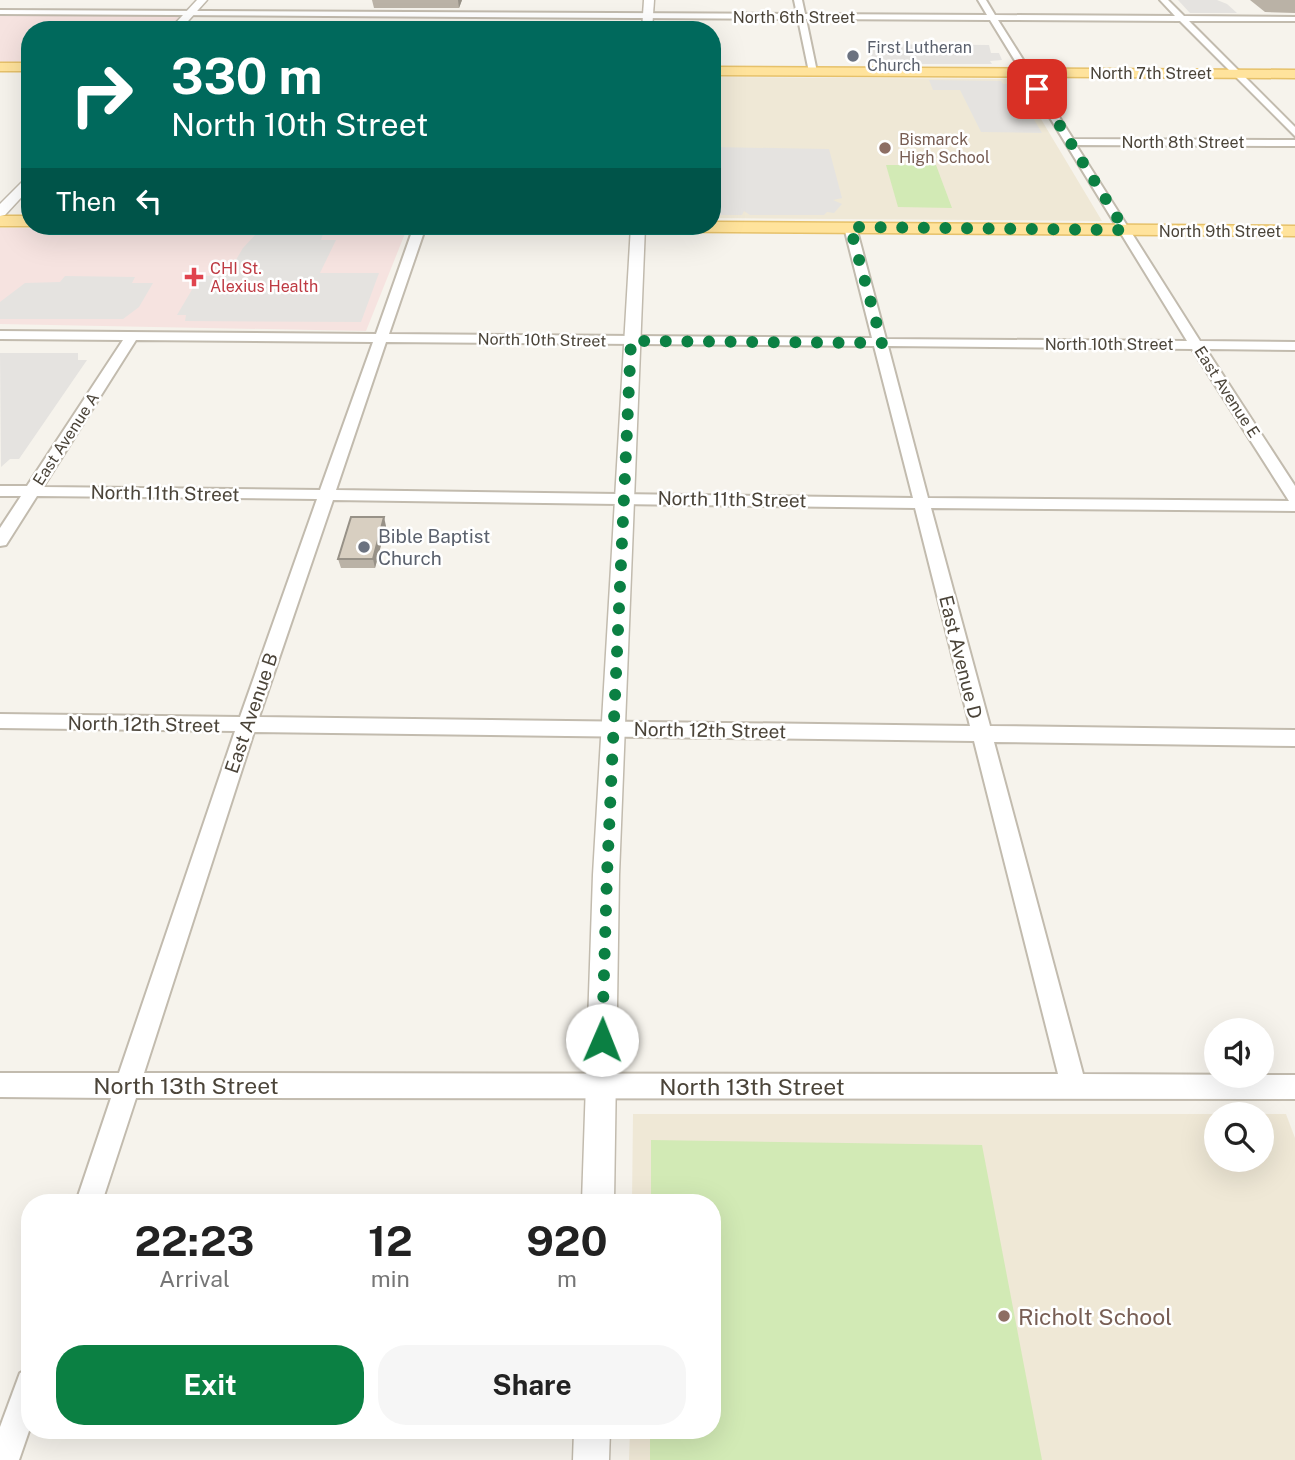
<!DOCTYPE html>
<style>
:root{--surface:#fff;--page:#f6f6f6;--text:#222;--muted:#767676;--accent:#0b8043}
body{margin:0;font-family:"Public Sans",sans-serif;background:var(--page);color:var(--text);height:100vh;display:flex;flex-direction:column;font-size:26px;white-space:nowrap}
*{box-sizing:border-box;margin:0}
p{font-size:23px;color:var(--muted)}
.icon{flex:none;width:38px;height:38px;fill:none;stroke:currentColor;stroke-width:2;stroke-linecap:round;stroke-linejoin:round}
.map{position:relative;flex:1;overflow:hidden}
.details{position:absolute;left:21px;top:1194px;width:700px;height:245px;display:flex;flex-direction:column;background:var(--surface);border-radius:28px;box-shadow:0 7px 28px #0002}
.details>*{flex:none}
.banner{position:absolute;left:21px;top:21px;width:700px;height:214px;border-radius:28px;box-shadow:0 7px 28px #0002;background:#00695c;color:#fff;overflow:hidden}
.fabs{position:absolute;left:1204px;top:1018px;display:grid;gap:14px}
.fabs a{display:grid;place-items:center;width:70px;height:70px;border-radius:50%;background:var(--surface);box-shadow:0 7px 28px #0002;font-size:35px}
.pin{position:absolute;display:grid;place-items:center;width:60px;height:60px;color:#fff;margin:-30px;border-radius:14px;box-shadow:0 4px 10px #0006}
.me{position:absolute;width:77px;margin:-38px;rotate:1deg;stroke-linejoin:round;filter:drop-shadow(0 0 5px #0008)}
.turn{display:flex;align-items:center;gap:24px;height:147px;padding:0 35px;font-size:32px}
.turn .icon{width:91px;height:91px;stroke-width:2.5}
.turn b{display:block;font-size:49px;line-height:60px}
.then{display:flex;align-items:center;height:66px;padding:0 35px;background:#0003;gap:14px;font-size:26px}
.eta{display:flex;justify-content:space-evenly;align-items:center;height:119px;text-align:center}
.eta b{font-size:42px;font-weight:700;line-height:49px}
.action{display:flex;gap:14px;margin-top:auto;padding:14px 35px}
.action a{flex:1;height:80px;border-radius:28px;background:var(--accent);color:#fff;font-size:28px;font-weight:700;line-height:80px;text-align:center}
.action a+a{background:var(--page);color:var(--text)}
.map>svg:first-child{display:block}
.education{fill:#efe8d6;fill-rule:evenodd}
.medical{fill:#f6e3e0}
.green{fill:#d2eab5}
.parking{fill:#e5e3e0}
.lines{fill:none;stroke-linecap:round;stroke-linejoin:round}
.minor-casing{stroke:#c2bbae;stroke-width:4}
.tertiary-casing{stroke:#c2bbae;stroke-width:3}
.primary-casing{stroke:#e6c16a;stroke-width:3}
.minor{fill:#fff;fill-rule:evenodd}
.tertiary{fill:#fff;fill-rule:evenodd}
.primary{fill:#ffe39c;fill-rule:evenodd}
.wall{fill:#bab2a6}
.shaded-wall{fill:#979187}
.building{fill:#d8cfc1;stroke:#979187;stroke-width:2}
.route{stroke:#0b8043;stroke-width:12;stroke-dasharray:0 21.6}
.worship-dot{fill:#6b7280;stroke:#fff;stroke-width:2.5}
.education-dot{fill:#8d6e63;stroke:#fff;stroke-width:2.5}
.health-dot{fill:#e0444e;stroke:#fff;stroke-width:2.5}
.labels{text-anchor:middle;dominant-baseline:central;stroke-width:5;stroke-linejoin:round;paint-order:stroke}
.far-street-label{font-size:16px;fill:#4b4439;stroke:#fff}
.far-worship-label{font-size:16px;fill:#5b616d;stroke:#fff;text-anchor:start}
.far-education-label{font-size:16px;fill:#785e54;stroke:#fff;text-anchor:start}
.far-health-label{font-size:16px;fill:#be3a42;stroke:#fff;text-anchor:start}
.street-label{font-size:19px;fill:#4b4439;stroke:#fff}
.worship-label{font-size:19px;fill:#5b616d;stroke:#fff;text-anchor:start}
.near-street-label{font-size:23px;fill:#4b4439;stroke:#fff}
.near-education-label{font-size:23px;fill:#785e54;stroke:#fff;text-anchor:start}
</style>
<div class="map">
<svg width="1295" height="1460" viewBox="0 0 1295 1460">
<rect width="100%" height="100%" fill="#f6f3ec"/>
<!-- education -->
<g class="education">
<polygon points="712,77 1017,79 1102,221 712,218"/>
<path d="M 633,1114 L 1286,1114 L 1295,1138 L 1295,1460 L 629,1460 L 630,1430 L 712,1430 L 712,1202 L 632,1202 ZM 1216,1115 L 1262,1115 L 1262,1160 L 1216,1160 Z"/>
</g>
<!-- medical -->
<g class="medical">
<polygon points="0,12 190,13 174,30 30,30 30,67 0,67"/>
<polygon points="0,228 406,231 366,331 0,324"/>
</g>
<!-- green -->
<g class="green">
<polygon points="886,165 936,165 952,208 898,207"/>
<polygon points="651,1140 982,1145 1042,1460 650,1460 650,1430 712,1430 712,1202 651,1202"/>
</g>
<!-- parking -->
<g class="parking">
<polygon points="1178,0 1217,0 1227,4 1237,13 1190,13"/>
<polygon points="866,44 989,45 991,53 999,53 1002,60 990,61 992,64 902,64 873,59"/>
<polygon points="929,80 1001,81 1003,84 1013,84 1042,133 981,132 960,90 933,90"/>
<polygon points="712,147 829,149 842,198 833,200 842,204 834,213 827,212 824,215 750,215 744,211 742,215 712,215"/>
<polygon points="256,234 323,234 321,240 336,240 320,273 379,273 361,322 185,321 186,315 177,315 200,276 227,275 243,248"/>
<polygon points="65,276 135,277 132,283 153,283 139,307 123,319 0,319 0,302 25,283 60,282"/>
<polygon points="0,353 78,353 78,360 87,360 19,459 10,459 1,467"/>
</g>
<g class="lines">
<!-- minor casing -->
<g class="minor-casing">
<g id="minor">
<path d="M 794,0 L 802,0 L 805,14 L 987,15 L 978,0 L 986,0 L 995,15 L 1175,16 L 1160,0 L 1168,0 L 1184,16 L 1295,17 L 1295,21 L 1189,21 L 1295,127 L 1295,136 L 1180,21 L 998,20 L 1073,139 L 1295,140 L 1295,146 L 1076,145 L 1200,341 L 1295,342 L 1295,350 L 1206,349 L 1295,486 L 1295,511 L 931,508 L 990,726 L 1295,730 L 1295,746 L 994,742 L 1083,1074 L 1295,1075 L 1295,1099 L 136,1098 L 102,1202 L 76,1202 L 111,1098 L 0,1097 L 0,1073 L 119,1073 L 235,731 L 0,728 L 0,714 L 240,717 L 317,499 L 37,496 L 6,545 L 0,546 L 0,528 L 21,496 L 0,496 L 0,486 L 27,486 L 123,340 L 0,339 L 0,331 L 376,334 L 414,226 L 426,226 L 389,334 L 872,338 L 844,227 L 850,224 L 856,227 L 886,339 L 1187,341 L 990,20 L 806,19 L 817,72 L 813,75 L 809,72 L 798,19 L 0,14 L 0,10 L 797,14 ZM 136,340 L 373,342 L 320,490 L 43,487 ZM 386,342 L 874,346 L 913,498 L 336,490 ZM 888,346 L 1192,349 L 1289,501 L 928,498 ZM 333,500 L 915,508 L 970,726 L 259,717 ZM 254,732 L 974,741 L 1058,1074 L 144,1073 Z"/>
<polygon points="30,1368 30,1428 19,1460 0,1460 0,1427 20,1373"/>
</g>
</g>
<!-- tertiary casing -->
<g class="tertiary-casing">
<g id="tertiary">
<polygon points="197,0 207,0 180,30 169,30"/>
<polygon points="644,0 654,0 652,30 642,30"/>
<polygon points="23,181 30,181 30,188 5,215 0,216 0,204"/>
<polygon points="631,226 645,226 619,875 614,1202 582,1202 593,875"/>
<polygon points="574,1430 610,1430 609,1460 573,1460"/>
</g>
</g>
<!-- primary casing -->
<g class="primary-casing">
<g id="primary">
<rect x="0" y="63" width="30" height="8"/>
<polygon points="712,67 1295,70 1295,78 712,75"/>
<polygon points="0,216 30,216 30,226 32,226 0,226"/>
<polygon points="712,222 1295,226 1295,236 599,231 590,226 712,226"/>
</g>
</g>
<!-- minor -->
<use href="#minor" class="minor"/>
<!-- tertiary -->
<use href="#tertiary" class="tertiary"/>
<!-- primary -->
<use href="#primary" class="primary"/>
</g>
<!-- wall -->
<g class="wall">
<polygon points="372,0 462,0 459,8 374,8"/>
<polygon points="1250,0 1295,0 1295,13 1265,12"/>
<polygon points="386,526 375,568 341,568 338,559"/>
</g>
<!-- shaded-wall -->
<g class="shaded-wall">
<polygon points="458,0 462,0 459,8"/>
<polygon points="384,517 386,526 375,568 373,559"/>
</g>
<!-- building -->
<polygon class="building" points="351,517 384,517 373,559 338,559"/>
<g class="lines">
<!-- route -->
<polyline class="route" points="602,1040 607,875 631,341 882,343 850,227 1125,230 1037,89"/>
</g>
<!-- markers -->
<g class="worship-dot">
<circle cx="853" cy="56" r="7"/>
<circle cx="364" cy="547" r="7"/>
</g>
<g class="education-dot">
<circle cx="885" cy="148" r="7"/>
<circle cx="1004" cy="1316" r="7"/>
</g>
<path class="health-dot" d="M190.5 266.5h7v7h7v7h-7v7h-7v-7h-7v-7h7z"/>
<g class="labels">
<!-- far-street labels -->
<g class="far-street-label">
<text x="794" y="17">North 6th Street</text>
<text x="1151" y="73">North 7th Street</text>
<text x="1183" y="142">North 8th Street</text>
<text x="1220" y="231">North 9th Street</text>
<text transform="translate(542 340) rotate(1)">North 10th Street</text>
<text x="1109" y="344">North 10th Street</text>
<text transform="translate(1227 392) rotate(57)">East Avenue E</text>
<text transform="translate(66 439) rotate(-57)">East Avenue A</text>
</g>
<!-- far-worship labels -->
<g class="far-worship-label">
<text x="867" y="47">First Lutheran<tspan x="867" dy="18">Church</tspan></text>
</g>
<!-- far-education labels -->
<g class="far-education-label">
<text x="899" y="139">Bismarck<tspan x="899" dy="18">High School</tspan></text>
</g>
<!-- far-health labels -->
<g class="far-health-label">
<text x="210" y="268">CHI St.<tspan x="210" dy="18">Alexius Health</tspan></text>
</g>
<!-- street labels -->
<g class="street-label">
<text transform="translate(165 493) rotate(1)">North 11th Street</text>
<text transform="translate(732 499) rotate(1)">North 11th Street</text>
<text transform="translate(961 657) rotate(76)">East Avenue D</text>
<text transform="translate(251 713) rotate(-71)">East Avenue B</text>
<text transform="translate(144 724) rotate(1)">North 12th Street</text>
<text transform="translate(710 730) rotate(1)">North 12th Street</text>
</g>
<!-- worship labels -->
<g class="worship-label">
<text x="378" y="536">Bible Baptist<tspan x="378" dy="22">Church</tspan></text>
</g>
<!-- near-street labels -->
<g class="near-street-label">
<text x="186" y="1085">North 13th Street</text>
<text x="752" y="1086">North 13th Street</text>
</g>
<!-- near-education labels -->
<g class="near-education-label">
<text x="1018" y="1316">Richolt School</text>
</g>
</g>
</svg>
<div class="fabs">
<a><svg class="icon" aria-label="sound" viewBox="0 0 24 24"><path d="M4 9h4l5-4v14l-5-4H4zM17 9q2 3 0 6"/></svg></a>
<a><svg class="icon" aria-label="search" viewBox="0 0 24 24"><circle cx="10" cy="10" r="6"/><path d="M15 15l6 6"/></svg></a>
</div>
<div class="pin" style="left:1037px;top:89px;background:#d93025"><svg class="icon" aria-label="arrive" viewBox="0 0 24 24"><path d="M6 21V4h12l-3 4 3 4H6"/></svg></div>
<svg class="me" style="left:602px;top:1040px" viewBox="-20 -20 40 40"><circle r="19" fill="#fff"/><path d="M0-13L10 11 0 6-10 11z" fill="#0b8043"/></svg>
<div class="banner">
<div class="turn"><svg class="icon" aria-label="right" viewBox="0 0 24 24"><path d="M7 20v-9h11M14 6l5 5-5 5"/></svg><div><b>330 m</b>North 10th Street</div></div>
<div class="then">Then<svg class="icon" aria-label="left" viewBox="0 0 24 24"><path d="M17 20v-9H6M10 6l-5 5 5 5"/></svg></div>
</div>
<section class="details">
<div class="eta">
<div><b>22:23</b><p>Arrival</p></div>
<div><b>12</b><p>min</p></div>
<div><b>920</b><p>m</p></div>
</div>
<div class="action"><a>Exit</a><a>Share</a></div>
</section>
</div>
